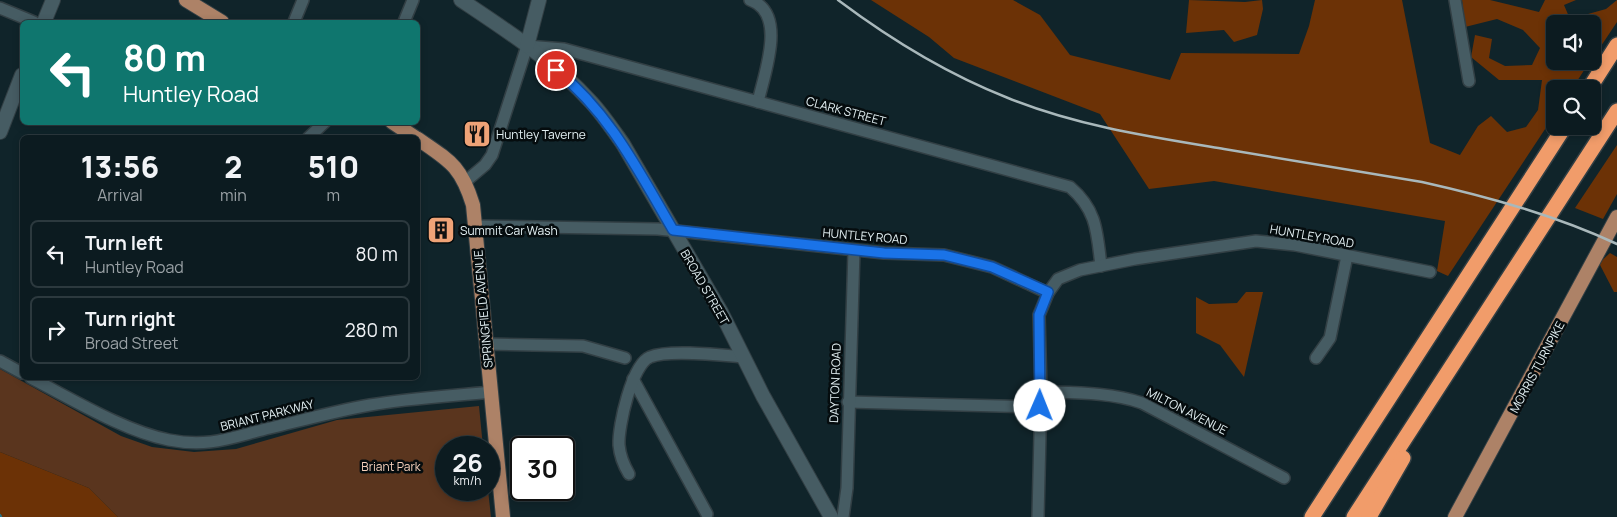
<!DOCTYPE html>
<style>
:root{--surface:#0c1b20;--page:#1a282d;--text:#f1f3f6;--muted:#9aa1a5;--line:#2c393e}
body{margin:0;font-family:Manrope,sans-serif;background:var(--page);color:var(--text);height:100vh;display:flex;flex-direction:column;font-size:19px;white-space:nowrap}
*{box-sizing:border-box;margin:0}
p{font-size:16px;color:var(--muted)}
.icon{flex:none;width:28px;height:28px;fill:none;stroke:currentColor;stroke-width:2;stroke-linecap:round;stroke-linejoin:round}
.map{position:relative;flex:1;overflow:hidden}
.details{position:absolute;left:20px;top:135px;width:400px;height:245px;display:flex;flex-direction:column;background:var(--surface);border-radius:8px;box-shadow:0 2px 8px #0003,0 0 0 1px var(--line)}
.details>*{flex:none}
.banner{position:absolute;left:20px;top:20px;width:400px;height:105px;border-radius:8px;box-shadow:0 2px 8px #0003,0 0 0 1px var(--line);background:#0f766e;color:#fff;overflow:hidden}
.buttons{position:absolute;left:1546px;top:15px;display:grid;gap:10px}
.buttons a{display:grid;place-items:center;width:55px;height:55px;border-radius:8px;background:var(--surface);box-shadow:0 2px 8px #0003,0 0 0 1px var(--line);font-size:25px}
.speed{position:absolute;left:435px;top:436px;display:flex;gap:10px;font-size:25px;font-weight:700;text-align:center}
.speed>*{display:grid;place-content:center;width:65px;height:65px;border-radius:50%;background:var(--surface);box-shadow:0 2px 8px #0003,0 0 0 1px var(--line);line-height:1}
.speed small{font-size:12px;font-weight:400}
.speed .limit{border:2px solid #111;border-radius:8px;background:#fff;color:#111}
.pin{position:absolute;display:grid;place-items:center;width:42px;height:42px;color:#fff;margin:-21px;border:2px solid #fff;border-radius:50%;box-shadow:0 1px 5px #0007}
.me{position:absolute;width:55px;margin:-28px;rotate:1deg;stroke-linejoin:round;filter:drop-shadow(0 0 4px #0008)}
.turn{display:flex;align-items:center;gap:18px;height:105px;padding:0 20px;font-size:22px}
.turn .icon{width:65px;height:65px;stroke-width:2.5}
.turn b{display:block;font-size:35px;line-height:42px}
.eta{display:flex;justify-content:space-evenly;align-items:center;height:85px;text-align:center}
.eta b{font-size:30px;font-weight:800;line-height:35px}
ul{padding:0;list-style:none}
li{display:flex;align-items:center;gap:15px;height:68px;margin:0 10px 8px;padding:0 10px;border:2px solid var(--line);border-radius:8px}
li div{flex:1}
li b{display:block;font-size:19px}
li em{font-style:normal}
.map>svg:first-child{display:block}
.green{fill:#5a351e}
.forest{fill:#6c3206}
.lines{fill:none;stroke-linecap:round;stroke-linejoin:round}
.stream{stroke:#257183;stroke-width:2.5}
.minor-casing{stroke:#323f44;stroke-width:14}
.tertiary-casing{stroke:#323f44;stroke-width:16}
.secondary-casing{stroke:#323f44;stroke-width:16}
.primary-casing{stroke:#323f44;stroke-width:16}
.motorway-casing{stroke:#323f44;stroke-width:18}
.minor{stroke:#465c63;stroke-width:11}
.tertiary{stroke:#465c63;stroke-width:14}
.secondary{stroke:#465c63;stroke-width:14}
.primary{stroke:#ad8267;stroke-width:14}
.motorway{stroke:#f19c6a;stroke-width:15}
.rail{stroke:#a9b8bb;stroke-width:2.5}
.route-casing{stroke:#114b97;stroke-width:12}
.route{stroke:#1a73e8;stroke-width:9}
.labels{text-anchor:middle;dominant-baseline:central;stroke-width:5;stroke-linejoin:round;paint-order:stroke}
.street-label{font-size:12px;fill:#e4f1f4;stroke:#050c0e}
.poi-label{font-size:12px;fill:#e4f1f4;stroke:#050c0e;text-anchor:start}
.park-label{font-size:12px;fill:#f6d1bc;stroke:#050c0e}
</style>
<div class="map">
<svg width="1617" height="517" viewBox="0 0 1617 517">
<rect width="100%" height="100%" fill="#10242a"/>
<!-- green -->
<polygon class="green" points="0,369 121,436 152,447 194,452 236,449 337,420 479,406 483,447 446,448 446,490 488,490 491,517 118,517 89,488 0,452"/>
<!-- forest -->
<g class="forest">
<polygon points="871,0 1013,0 1040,15 1070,55 1170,80 1181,53 1299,54 1309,26 1315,0 1402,0 1430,143 1460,155 1478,126 1491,116 1507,132 1526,127 1538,110 1542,80 1499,80 1471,57 1475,35 1492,39 1489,58 1505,66 1532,65 1540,48 1523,30 1497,19 1465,27 1462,0 1490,0 1539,12 1545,0 1576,0 1564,5 1570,19 1606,9 1617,0 1617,22 1593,58 1592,24 1555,24 1555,61 1590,61 1572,89 1555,89 1555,114 1448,276 1437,271 1445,221 1214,181 1149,189 1100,114 954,58 929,37"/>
<polygon points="1189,0 1245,2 1262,0 1263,9 1257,35 1234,42 1224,30 1186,33"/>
<polygon points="1617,145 1617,194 1603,219 1575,208"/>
<polygon points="1610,253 1617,257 1617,292 1614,292 1599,263"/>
<polygon points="1246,292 1263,292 1244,377 1220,345 1196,333 1196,297 1209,304 1237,303"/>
<polygon points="0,452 89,488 118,517 0,517"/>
</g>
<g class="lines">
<!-- stream -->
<polyline class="stream" points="0,515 1,517"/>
<!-- minor casing -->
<g class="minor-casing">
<g id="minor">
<path d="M 750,0 C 788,13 764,74 758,102"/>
<polyline points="1455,0 1469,81"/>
<polyline points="0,8 34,22"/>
<polyline points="294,22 303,0"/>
<polyline points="404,22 413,0"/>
<polyline points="308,138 325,122"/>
<path d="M 466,181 L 485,165 L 492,155 L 527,46 L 564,49 L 1070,187 C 1097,210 1097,232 1101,266"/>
<polyline points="476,226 658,229 884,253 944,255 992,267 1048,293"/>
<polyline points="486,344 583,346 625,358"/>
<polyline points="1316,358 1330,338 1347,256"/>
<polyline points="0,361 22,373"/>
<path d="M 31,378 C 72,399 124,431 169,440 C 210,448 232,437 270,428 C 303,420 336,411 370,405 C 409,398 451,396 491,392"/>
<polyline points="633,379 707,514"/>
<path d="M 1041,392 C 1075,393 1110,392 1142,403 L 1284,478"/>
<polyline points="848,402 1040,407"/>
<path d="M 629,474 C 623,464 620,456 619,445 C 618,426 632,364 650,357 C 669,349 721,355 743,357"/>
<polyline points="843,517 847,488 854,250"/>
<polyline points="1038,517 1041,392 1039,315 1048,293 1058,279 1080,270 1135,259 1256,241 1295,245 1430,272"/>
</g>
</g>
<!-- tertiary casing -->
<g class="tertiary-casing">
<g id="tertiary">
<polyline points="44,22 53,0"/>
<polyline points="0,132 22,75"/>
</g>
</g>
<!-- secondary casing -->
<g class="secondary-casing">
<g id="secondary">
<path d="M 461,0 C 506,30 554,61 591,102 C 603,115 613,130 623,144 L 721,312 L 763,396 L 831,517"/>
<polyline points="527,46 539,0"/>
</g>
</g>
<!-- primary casing -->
<g class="primary-casing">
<g id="primary">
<polyline points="186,0 222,22"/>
<polyline points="392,122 416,138"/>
<path d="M 418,139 C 450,161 461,166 473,205 L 503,517"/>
<polyline points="1455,517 1617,217"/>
</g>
</g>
<!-- motorway casing -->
<g class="motorway-casing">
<g id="motorway">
<polyline points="1589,89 1617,45"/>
<polyline points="1312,517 1565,126"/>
<polyline points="1354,517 1617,111"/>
<polyline points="1369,517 1403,458"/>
</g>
</g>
<!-- minor -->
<use href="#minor" class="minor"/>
<!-- tertiary -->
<use href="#tertiary" class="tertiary"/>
<!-- secondary -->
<use href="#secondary" class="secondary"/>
<!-- primary -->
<use href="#primary" class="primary"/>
<!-- motorway -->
<use href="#motorway" class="motorway"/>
<!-- rail -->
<path class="rail" d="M 838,0 C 890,39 947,74 1008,98 C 1077,126 1151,137 1224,149 C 1290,160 1356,171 1422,182 C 1489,197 1554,215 1617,244"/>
</g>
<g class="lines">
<!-- route casing -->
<g class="route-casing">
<path id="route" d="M 556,70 C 610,113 639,172 673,230 L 884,253 L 944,255 L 992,267 L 1048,292 L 1039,315 L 1040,406"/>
</g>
<!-- route -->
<use href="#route" class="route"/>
</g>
<!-- icons -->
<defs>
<g id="restaurant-square" transform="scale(1.4375)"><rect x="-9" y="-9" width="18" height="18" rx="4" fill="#efa377" stroke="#050c0e"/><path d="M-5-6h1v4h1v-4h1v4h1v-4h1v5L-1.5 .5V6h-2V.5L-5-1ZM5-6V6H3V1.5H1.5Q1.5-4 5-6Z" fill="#111"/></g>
<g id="building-square" transform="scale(1.4375)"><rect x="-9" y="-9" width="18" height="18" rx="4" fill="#efa377" stroke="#050c0e"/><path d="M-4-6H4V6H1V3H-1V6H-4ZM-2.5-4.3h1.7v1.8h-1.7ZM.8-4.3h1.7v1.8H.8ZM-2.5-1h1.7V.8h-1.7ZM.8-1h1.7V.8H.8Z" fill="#111"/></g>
</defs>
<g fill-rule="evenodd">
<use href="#restaurant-square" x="477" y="134"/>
<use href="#building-square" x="441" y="230"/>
</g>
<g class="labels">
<!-- street labels -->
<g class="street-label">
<text transform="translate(846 111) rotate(15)">CLARK STREET</text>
<text transform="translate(865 236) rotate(5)">HUNTLEY ROAD</text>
<text transform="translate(1312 236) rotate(10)">HUNTLEY ROAD</text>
<text transform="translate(705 287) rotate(60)">BROAD STREET</text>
<text transform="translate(483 309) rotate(-95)">SPRINGFIELD AVENUE</text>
<text transform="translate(1537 367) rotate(-62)">MORRIS TURNPIKE</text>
<text transform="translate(835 383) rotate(-88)">DAYTON ROAD</text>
<text transform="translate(1187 411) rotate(27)">MILTON AVENUE</text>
<text transform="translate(267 415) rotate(-14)">BRIANT PARKWAY</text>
</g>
<!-- poi labels -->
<g class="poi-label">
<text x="496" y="134">Huntley Taverne</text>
<text x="460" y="230">Summit Car Wash</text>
</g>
<!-- park labels -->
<g class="park-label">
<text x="391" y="466">Briant Park</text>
</g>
</g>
</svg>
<div class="buttons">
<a><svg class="icon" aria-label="sound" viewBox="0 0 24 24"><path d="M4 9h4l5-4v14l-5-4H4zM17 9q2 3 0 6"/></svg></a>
<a><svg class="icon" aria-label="search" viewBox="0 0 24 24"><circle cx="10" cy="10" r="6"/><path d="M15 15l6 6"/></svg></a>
</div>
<div class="speed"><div>26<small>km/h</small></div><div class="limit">30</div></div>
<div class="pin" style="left:556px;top:70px;background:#d93025"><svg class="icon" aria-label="arrive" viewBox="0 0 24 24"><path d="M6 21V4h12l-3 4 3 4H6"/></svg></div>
<svg class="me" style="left:1040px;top:406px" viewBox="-20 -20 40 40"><circle r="19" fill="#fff"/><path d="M0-13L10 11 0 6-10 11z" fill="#1a73e8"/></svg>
<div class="banner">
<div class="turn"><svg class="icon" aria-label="left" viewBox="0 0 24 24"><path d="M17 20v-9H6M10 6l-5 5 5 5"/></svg><div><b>80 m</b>Huntley Road</div></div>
</div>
<section class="details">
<div class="eta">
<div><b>13:56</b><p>Arrival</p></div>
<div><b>2</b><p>min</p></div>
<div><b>510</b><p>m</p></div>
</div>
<ul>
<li><svg class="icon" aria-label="left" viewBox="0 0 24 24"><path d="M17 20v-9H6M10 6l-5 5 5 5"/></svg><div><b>Turn left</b><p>Huntley Road</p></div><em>80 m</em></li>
<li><svg class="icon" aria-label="right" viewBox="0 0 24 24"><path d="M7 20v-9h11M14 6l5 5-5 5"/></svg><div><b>Turn right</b><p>Broad Street</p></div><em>280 m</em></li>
</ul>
</section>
</div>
